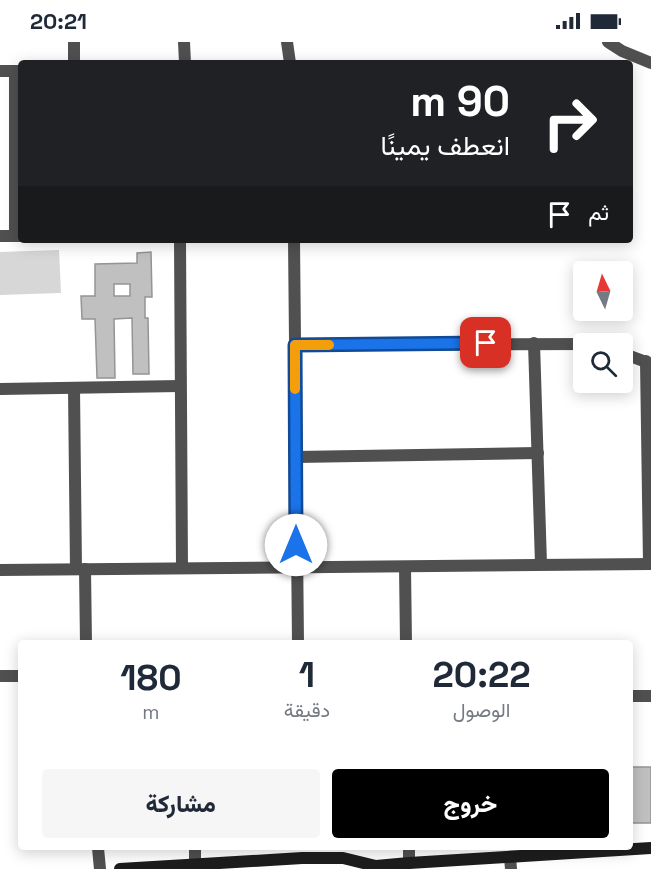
<!DOCTYPE html>
<html lang="ar">
<meta charset="utf-8">
<style>
:root{--surface:#fff;--page:#f6f6f7;--text:#1f2937;--muted:#747a83;--accent:#000}
body{margin:0;font-family:"Space Grotesk",Vazirmatn,sans-serif;background:var(--page);color:var(--text);direction:rtl;height:100vh;display:flex;flex-direction:column;font-size:22px;white-space:nowrap}
*{box-sizing:border-box;margin:0}
p{font-size:20px;color:var(--muted)}
.icon{flex:none;width:33px;height:33px;fill:none;stroke:currentColor;stroke-width:2;stroke-linecap:round;stroke-linejoin:round}
.map{position:relative;flex:1;overflow:hidden;direction:ltr}
.sheet{position:absolute;left:18px;top:598px;width:615px;height:210px;display:flex;flex-direction:column;background:var(--surface);border-radius:6px;box-shadow:0 3px 15px #0003;direction:rtl}
.sheet>*{flex:none}
.top-card{position:absolute;left:18px;top:18px;width:615px;height:183px;border-radius:6px;box-shadow:0 3px 15px #0003;direction:rtl;background:#202124;color:#fff;overflow:hidden}
.needle{width:39px;rotate:355deg}
.tools{position:absolute;left:573px;top:219px;display:grid;gap:12px}
.tools a{display:grid;place-items:center;width:60px;height:60px;border-radius:6px;background:var(--surface);box-shadow:0 3px 15px #0003;font-size:30px}
.pin{position:absolute;display:grid;place-items:center;width:51px;height:51px;color:#fff;margin:-26px;border-radius:12px;box-shadow:0 3px 9px #0006}
.me{position:absolute;width:66px;margin:-33px;rotate:0deg;stroke-linejoin:round;filter:drop-shadow(0 0 4px #0008)}
.turn{display:flex;align-items:center;gap:21px;height:126px;padding:0 24px;font-size:27px}
.turn .icon{width:78px;height:78px;stroke-width:2.5}
.turn b{display:block;font-size:42px;line-height:51px}
.then{display:flex;align-items:center;height:57px;padding:0 24px;background:#0003;gap:12px;font-size:22px}
.eta{display:flex;justify-content:space-evenly;align-items:center;height:102px;text-align:center}
.eta b{font-size:36px;font-weight:800;line-height:42px}
.button{display:flex;gap:12px;margin-top:auto;padding:12px 24px}
.button a{flex:1;height:69px;border-radius:6px;background:var(--accent);color:#fff;font-size:24px;font-weight:800;line-height:69px;text-align:center}
.button a+a{background:var(--page);color:var(--text)}
.status{display:flex;justify-content:space-between;align-items:center;height:42px;padding:0 30px;background:var(--surface);direction:ltr}
.status svg{height:16px;fill:currentColor}
.map>svg:first-child{display:block}
.green{fill:#d7d7d7}
.building{fill:#c0c0c0;stroke:#949494;stroke-width:1.5;fill-rule:evenodd}
.lines{fill:none;stroke-linecap:round;stroke-linejoin:round}
.street{stroke:#505050;stroke-width:12}
.secondary{stroke:#1d1d1d;stroke-width:12}
.route-casing{stroke:#114b97;stroke-width:15}
.route{stroke:#1a73e8;stroke-width:10}
.slow{stroke:#f59e0b;stroke-width:10}
</style>
<div class="status"><b>20:21</b><svg viewBox="0 0 49 12"><path d="M0 12V9h3v3zM5 12V6h3v6zM10 12V3h3v9zM15 12V0h3v12zM26 1h20v11H26zM47 4h2v5h-2z"/></svg></div>
<div class="map">
<svg width="651" height="827" viewBox="0 0 651 827">
<rect width="100%" height="100%" fill="#fff"/>
<!-- green -->
<polygon class="green" points="59,208 61,251 0,253 0,210"/>
<!-- building -->
<g class="building">
<path d="M 151,210 L 152,255 L 145,255 L 145,276 L 148,276 L 149,332 L 133,332 L 132,276 L 114,277 L 115,336 L 97,336 L 95,277 L 82,277 L 81,254 L 95,254 L 95,222 L 137,221 L 137,211 ZM 114,242 L 130,242 L 130,254 L 114,254 Z"/>
<rect x="630" y="725" width="21" height="56"/>
</g>
<g class="lines">
<!-- street -->
<g class="street">
<polyline points="74,0 74,21"/>
<polyline points="184,0 185,21"/>
<polyline points="287,0 290,21"/>
<polyline points="608,0 622,9 651,21"/>
<polyline points="0,29 21,29"/>
<polyline points="15,29 15,194"/>
<polyline points="0,194 21,194"/>
<polyline points="180,198 182,526"/>
<polyline points="294,198 298,602"/>
<polyline points="534,301 541,522"/>
<polyline points="295,303 596,302"/>
<polyline points="622,311 651,322"/>
<polyline points="646,319 649,522"/>
<polyline points="74,346 76,527"/>
<polyline points="0,347 180,344"/>
<polyline points="296,415 538,411"/>
<polyline points="405,525 406,602"/>
<polyline points="85,527 86,602"/>
<polyline points="0,528 651,522"/>
<polyline points="0,634 21,634"/>
<polyline points="630,654 651,654"/>
<polyline points="98,806 100,827"/>
<polyline points="195,806 195,821"/>
<polyline points="409,806 409,821"/>
<polyline points="510,815 511,827"/>
</g>
<!-- secondary -->
<g class="secondary">
<polyline points="120,827 302,816 343,816 376,824"/>
<polyline points="371,827 376,824 409,821 651,806"/>
</g>
</g>
<g class="lines">
<!-- route casing -->
<g class="route-casing">
<polyline id="route" points="296,503 295,303 486,301"/>
</g>
<!-- route -->
<use href="#route" class="route"/>
<!-- slow -->
<polyline class="slow" points="295,347 295,303 329,303"/>
</g>
</svg>
<div class="tools">
<a><svg class="needle" viewBox="-14 -14 28 28"><path d="M0-13l5 13h-10z" fill="#e53935"/><path d="M0 13l5-13h-10z" fill="#747a83"/></svg></a>
<a><svg class="icon" aria-label="search" viewBox="0 0 24 24"><circle cx="10" cy="10" r="6"/><path d="M15 15l6 6"/></svg></a>
</div>
<div class="pin" style="left:486px;top:301px;background:#d93025"><svg class="icon" aria-label="arrive" viewBox="0 0 24 24"><path d="M6 21V4h12l-3 4 3 4H6"/></svg></div>
<svg class="me" style="left:296px;top:503px" viewBox="-20 -20 40 40"><circle r="19" fill="#fff"/><path d="M0-13L10 11 0 6-10 11z" fill="#1a73e8"/></svg>
<div class="top-card">
<div class="turn"><svg class="icon" aria-label="right" viewBox="0 0 24 24"><path d="M7 20v-9h11M14 6l5 5-5 5"/></svg><div><b>90 m</b>انعطف يمينًا</div></div>
<div class="then">ثم<svg class="icon" aria-label="arrive" viewBox="0 0 24 24"><path d="M6 21V4h12l-3 4 3 4H6"/></svg></div>
</div>
<section class="sheet">
<div class="eta">
<div><b>20:22</b><p>الوصول</p></div>
<div><b>1</b><p>دقيقة</p></div>
<div><b>180</b><p>m</p></div>
</div>
<div class="button"><a>خروج</a><a>مشاركة</a></div>
</section>
</div>
